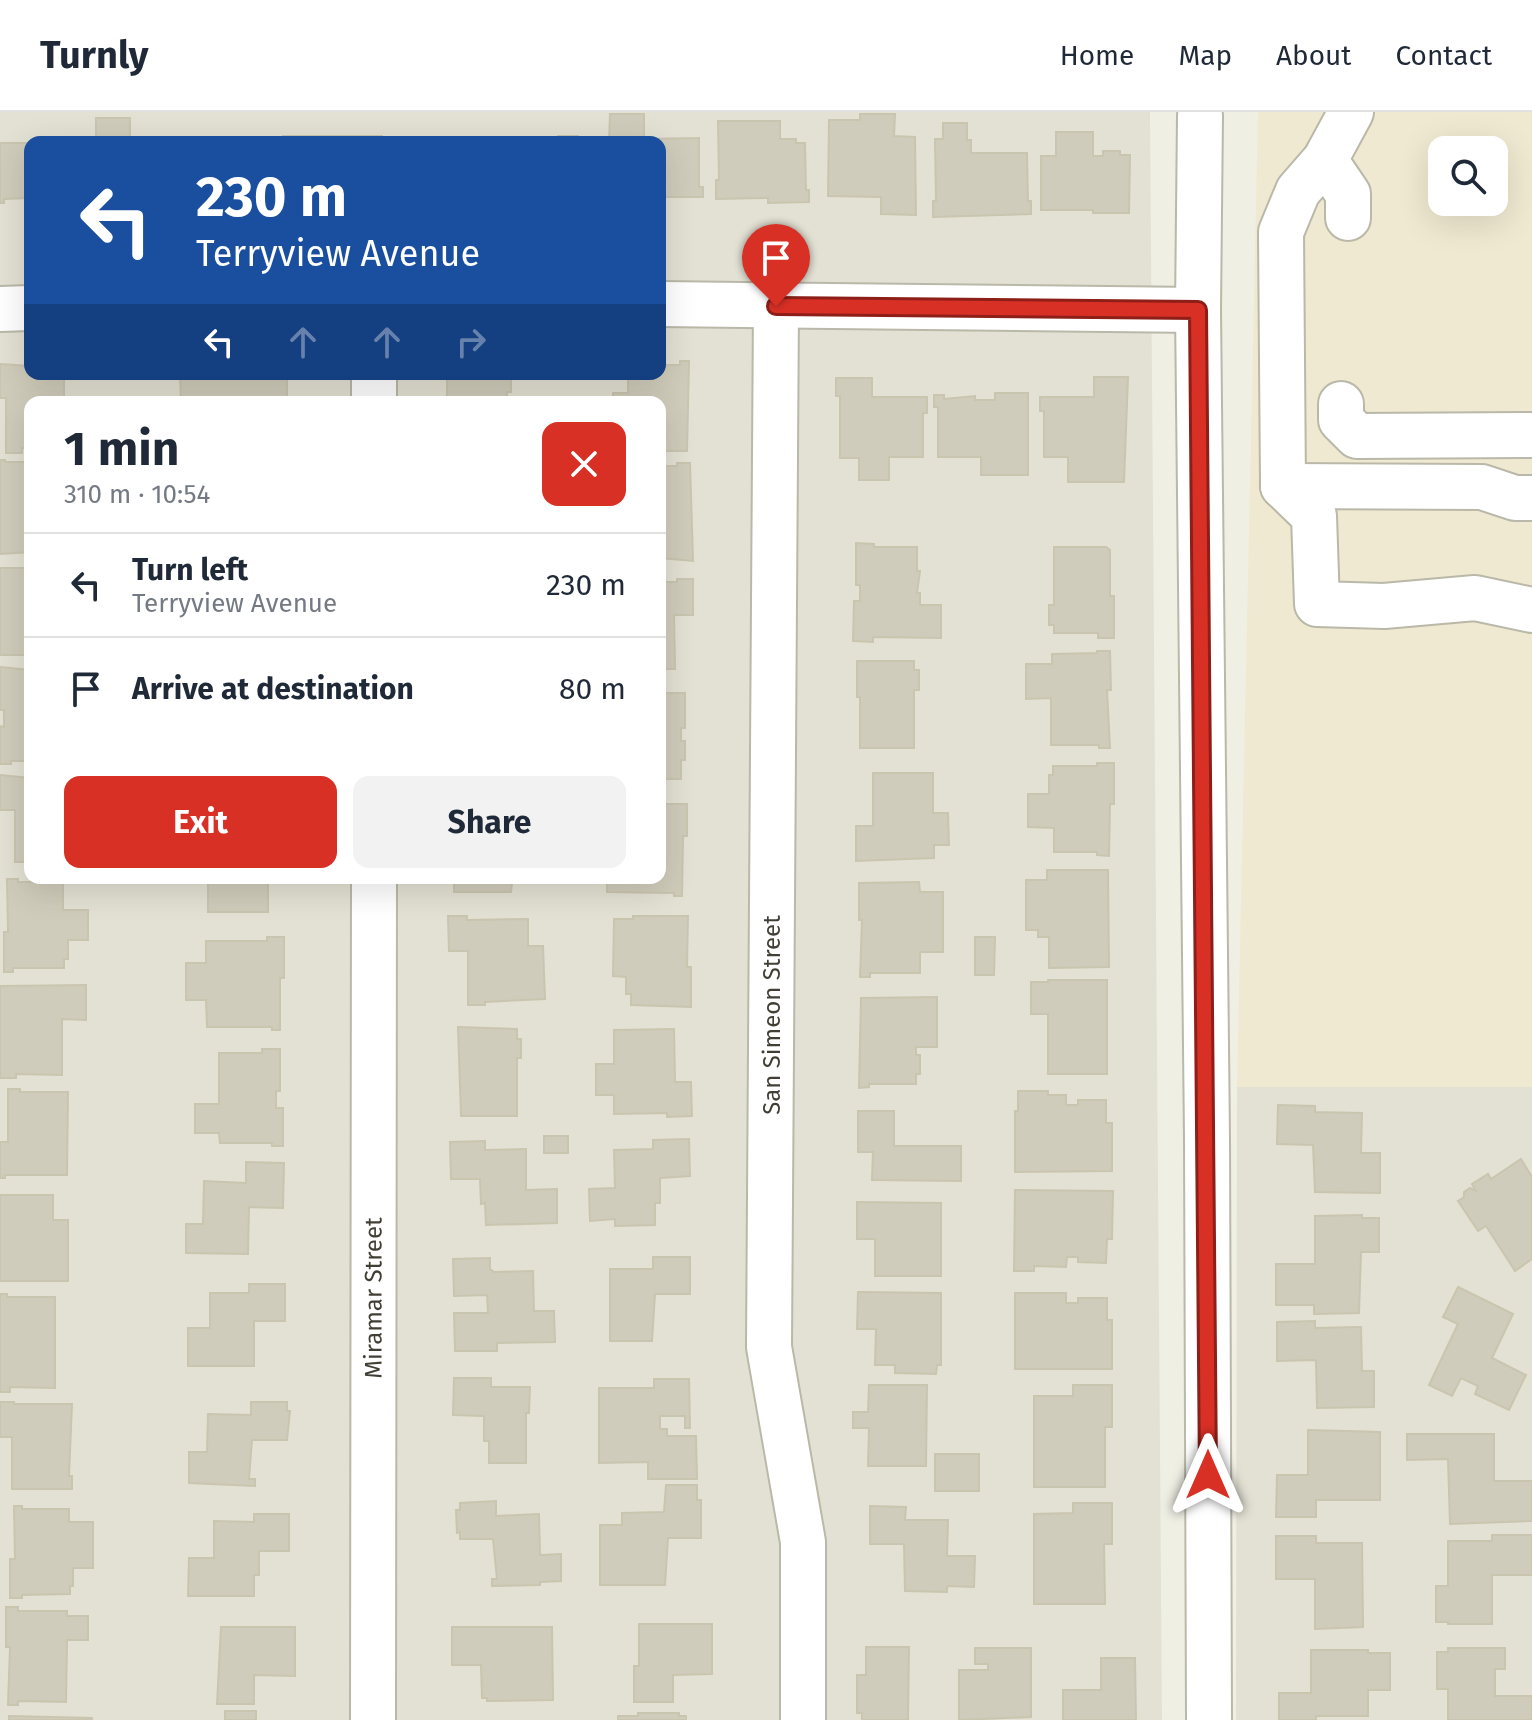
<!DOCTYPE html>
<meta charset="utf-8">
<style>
:root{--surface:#fff;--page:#f2f2f3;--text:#1f2937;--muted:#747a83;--line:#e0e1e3;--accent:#d93025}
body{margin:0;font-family:"Fira Sans",sans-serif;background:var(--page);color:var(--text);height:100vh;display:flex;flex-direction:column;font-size:30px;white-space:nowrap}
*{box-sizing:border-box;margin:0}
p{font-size:26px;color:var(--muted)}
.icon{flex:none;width:44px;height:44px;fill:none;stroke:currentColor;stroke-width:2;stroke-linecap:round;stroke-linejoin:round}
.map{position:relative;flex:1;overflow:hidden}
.side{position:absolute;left:24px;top:284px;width:642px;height:488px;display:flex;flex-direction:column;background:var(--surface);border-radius:16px;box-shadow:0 8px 32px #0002}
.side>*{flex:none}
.banner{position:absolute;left:24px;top:24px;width:642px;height:244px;border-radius:16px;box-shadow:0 8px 32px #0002;background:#1a4fa0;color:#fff;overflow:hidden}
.fabs{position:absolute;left:1428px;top:24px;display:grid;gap:16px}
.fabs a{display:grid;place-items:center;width:80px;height:80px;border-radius:16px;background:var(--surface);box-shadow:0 8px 32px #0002;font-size:40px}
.pin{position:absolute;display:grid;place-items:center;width:68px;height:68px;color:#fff;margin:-82px -34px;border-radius:50% 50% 50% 0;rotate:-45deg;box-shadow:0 0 8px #0007}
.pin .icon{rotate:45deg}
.me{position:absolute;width:88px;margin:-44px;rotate:0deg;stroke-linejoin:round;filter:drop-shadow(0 0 6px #0008)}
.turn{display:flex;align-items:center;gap:28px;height:168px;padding:0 40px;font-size:36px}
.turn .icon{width:104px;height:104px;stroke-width:2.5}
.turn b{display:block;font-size:56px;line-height:68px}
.lanes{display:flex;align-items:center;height:76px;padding:0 40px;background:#0003;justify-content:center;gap:40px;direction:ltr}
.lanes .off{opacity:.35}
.round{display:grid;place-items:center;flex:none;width:84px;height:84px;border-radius:16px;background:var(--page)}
.headline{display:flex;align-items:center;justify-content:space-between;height:136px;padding:0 40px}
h1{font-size:48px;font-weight:700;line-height:60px}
.action{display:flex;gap:16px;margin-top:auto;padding:16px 40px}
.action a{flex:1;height:92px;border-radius:16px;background:var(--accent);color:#fff;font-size:32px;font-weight:700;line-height:92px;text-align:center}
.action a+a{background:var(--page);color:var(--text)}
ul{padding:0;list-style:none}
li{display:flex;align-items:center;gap:24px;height:104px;padding:0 40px;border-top:2px solid var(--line)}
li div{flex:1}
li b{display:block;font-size:30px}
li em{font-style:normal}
header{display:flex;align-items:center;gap:48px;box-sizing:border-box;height:112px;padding:0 40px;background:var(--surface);border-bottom:2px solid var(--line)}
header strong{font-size:38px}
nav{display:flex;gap:44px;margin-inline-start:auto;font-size:28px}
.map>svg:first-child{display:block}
.residential{fill:#e3e1d3;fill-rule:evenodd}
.commercial{fill:#f0e9d1;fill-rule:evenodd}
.building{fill:#d0ccbb;stroke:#cac5af;stroke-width:2}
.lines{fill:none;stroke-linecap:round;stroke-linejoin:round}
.minor-casing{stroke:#bab8a8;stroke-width:48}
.minor{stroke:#fff;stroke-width:44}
.route-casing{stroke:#8d1f18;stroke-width:20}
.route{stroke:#d93025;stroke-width:14}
.labels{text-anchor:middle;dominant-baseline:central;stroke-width:7;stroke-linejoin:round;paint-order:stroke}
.street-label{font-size:24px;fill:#413f35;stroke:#fff}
</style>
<header>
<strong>Turnly</strong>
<nav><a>Home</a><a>Map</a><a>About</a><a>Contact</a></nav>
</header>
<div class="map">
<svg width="1532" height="1608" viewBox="0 0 1532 1608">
<rect width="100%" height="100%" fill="#f0efe4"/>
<!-- residential -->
<g class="residential">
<path d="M 0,0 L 1150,0 L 1162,1608 L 0,1608 ZM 30,30 L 660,30 L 660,262 L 30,262 ZM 30,290 L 660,290 L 660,766 L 30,766 Z"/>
<polygon points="1237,975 1532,975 1532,1608 1236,1608"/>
</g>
<!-- commercial -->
<path class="commercial" d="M 1258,0 L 1532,0 L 1532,975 L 1237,975 ZM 1442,38 L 1494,38 L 1494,90 L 1442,90 Z"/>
<!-- building -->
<g class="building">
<polygon points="610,2 644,2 644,27 699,26 699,75 703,75 703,85 661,85 660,30 609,30"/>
<polygon points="860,2 895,2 894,24 915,25 916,103 881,102 881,85 828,84 829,8 860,8"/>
<polygon points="96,6 130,6 130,26 154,26 154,30 69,30 69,27 96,27"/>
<polygon points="718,9 780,9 780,27 796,27 796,31 805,31 806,78 809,78 809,90 768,91 768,86 716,87 716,68 719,68"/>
<polygon points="943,11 967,11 967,28 971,28 971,41 1027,41 1028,89 1031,89 1031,102 933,105 933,89 936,89 935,27 943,27"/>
<polygon points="1056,20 1093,20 1093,44 1103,44 1103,39 1120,39 1120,43 1130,43 1129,101 1093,101 1093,98 1041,98 1041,44 1056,44"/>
<rect x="283" y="24" width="99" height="6"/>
<polygon points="558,24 578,24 578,29 587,30 500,30 558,29"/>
<rect x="205" y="25" width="39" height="5"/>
<rect x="394" y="27" width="83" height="3"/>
<polygon points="0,31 30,31 30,86 4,87 4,91 0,91"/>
<polygon points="680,249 689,249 687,339 660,339 660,290 613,290 613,281 628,281 628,262 660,262 660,253 680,253"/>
<polygon points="0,252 30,254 30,262 64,262 64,290 30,290 30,336 22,336 22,341 6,341 6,286 0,286"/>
<polygon points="180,262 287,262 287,285 266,286 267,290 181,290"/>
<polygon points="447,262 511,262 511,280 507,280 507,290 447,290"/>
<polygon points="1094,265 1128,265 1124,370 1068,370 1068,345 1044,345 1044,299 1040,299 1040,285 1094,285"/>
<polygon points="836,266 872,266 872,285 927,285 927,301 923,301 923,345 889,345 889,368 859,368 859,346 840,346 840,284 836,284"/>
<polygon points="995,281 1028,281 1028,363 981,363 981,345 938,345 938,295 934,295 934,283 944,283 944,287 975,284 975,288 995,288"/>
<polygon points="0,348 5,348 5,350 30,350 30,440 0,442"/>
<polygon points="677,351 690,351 693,449 660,446 660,354 677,354"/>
<polygon points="856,431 874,432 874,435 917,435 917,459 920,459 917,481 920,481 920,493 941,493 941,526 873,525 873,530 853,529 854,489 860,489 860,473 856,473"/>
<polygon points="1054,435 1106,435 1110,438 1110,484 1114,484 1114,526 1098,526 1098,521 1054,521 1054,513 1049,513 1049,493 1054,493"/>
<rect x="0" y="456" width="30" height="87"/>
<polygon points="677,467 693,467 693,503 674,503 675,557 660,557 660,470 677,470"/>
<polygon points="1097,539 1110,539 1111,578 1107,578 1110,636 1099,636 1099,633 1051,633 1051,586 1026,587 1026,552 1052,552 1052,542 1097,541"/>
<polygon points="857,549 914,549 914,558 919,558 919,578 914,578 914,636 860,636 860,585 857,585"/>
<polygon points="0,555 30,558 30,649 11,649 11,652 0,652 0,614 4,615 4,598 0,598"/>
<polygon points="660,581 685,581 685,616 681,616 681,629 685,629 685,648 681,648 681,667 660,667"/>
<polygon points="1097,651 1114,651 1114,692 1110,692 1109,744 1097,743 1097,740 1054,740 1054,716 1028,715 1028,682 1049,682 1049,663 1053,663 1053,654 1097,654"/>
<polygon points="873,661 933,661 933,701 948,701 949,733 934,733 934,746 856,749 856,714 873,714"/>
<polygon points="0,663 30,666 30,750 15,750 15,698 0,698"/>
<polygon points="660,692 687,692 687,724 683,724 682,784 674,784 674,781 607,780 607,766 660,766"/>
<polygon points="1047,758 1108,758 1109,855 1049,856 1049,825 1038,825 1038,818 1026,818 1026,768 1047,768"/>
<rect x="208" y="766" width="60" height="34"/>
<polygon points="454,766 516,766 516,771 512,771 511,780 454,780"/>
<polygon points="7,767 18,767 18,770 63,770 63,798 88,798 88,828 68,828 68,847 64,847 64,856 13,856 13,860 4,860 4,820 8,820"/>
<polygon points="919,770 920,780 943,780 943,840 920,840 920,861 870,861 870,865 860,865 862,808 859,808 859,771"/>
<polygon points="448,804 467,804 467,808 528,807 528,834 543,834 545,887 485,890 485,893 468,893 468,839 449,839"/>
<polygon points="633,804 688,804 687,855 691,855 691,895 631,893 631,882 626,882 626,865 613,864 614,807 633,807"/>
<polygon points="267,825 284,825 284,866 280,866 280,918 272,918 272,915 207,915 206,888 186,888 186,851 206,851 206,829 267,829"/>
<polygon points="975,825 995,825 994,863 975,863"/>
<polygon points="1048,868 1107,868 1107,962 1048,962 1048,902 1031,902 1031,870 1048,870"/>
<polygon points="86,873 86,908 62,907 62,963 16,962 16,966 0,966 0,874"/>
<polygon points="937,885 937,935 916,935 916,943 920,943 920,962 916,962 916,972 869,972 869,975 859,976 861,886"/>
<polygon points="458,915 517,917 517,927 521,927 521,946 517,946 517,1004 461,1004"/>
<polygon points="674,917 675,970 691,970 692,1004 667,1005 667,1001 614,1002 614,983 596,983 596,952 614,952 614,918"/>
<polygon points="262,937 280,937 280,979 276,979 276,996 283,996 283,1034 272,1034 272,1031 220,1031 219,1021 195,1021 195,992 219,992 219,941 262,941"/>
<polygon points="8,977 20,977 20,980 68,980 67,1063 5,1063 5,1066 0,1066 0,1030 8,1030"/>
<polygon points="1018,979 1048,979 1048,983 1066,983 1066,993 1078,993 1078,988 1106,988 1106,1011 1112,1011 1112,1059 1015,1060 1015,999 1018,999"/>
<polygon points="1278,993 1315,994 1315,1000 1362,1001 1361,1041 1380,1041 1380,1081 1315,1080 1313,1033 1277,1032"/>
<polygon points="858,999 894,999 894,1034 961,1034 961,1069 872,1068 873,1040 858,1040"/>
<rect x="544" y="1024" width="24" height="17"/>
<polygon points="689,1027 690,1064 660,1066 660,1091 655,1091 655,1113 615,1114 615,1107 590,1109 589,1077 615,1076 614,1038 653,1037 653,1028"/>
<polygon points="485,1029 485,1038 526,1037 526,1078 557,1077 557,1111 486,1113 485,1091 481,1092 480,1067 451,1067 450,1030"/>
<polygon points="1521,1047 1532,1065 1532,1147 1515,1159 1486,1114 1478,1119 1458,1089 1464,1085 1464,1080 1470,1076 1476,1079 1472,1072 1488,1062 1491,1067"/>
<polygon points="246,1050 284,1051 283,1096 249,1095 248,1142 186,1141 186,1112 203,1112 204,1069 246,1071"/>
<polygon points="1015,1078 1113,1079 1112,1127 1107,1127 1106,1151 1078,1150 1078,1145 1067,1145 1066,1155 1034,1154 1034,1159 1014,1159"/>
<polygon points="0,1083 53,1083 53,1108 68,1108 68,1169 0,1169"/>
<polygon points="857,1090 941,1091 941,1164 875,1164 875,1127 857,1127"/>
<polygon points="1362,1103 1362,1106 1379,1106 1379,1140 1361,1140 1359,1201 1314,1202 1314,1193 1276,1193 1276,1152 1315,1152 1315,1104"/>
<polygon points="653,1145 690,1145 690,1182 655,1182 652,1229 610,1229 610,1157 653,1157"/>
<polygon points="490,1146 490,1157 494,1160 533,1159 534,1199 554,1199 555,1230 497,1231 497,1239 455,1239 454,1201 488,1201 487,1183 454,1184 453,1147"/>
<polygon points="249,1172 285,1172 285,1209 254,1209 254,1254 188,1254 188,1216 210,1216 210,1181 249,1181"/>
<polygon points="1458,1175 1513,1202 1492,1246 1526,1263 1509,1298 1475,1282 1478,1274 1461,1266 1452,1284 1429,1273 1458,1212 1443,1205"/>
<polygon points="858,1180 941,1181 941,1253 937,1253 936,1262 895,1261 895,1253 875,1253 876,1217 857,1217"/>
<polygon points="1015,1181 1066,1181 1066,1191 1078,1191 1078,1186 1107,1186 1107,1208 1112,1208 1112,1257 1015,1257"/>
<polygon points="0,1182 7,1182 7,1185 55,1185 55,1276 10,1275 10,1280 0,1280"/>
<polygon points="1315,1209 1315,1216 1361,1215 1362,1259 1374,1259 1374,1295 1317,1296 1316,1248 1277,1249 1277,1210"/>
<polygon points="454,1266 491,1266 491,1275 530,1275 529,1301 526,1301 526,1351 489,1351 489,1329 484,1329 484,1304 453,1303"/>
<polygon points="654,1267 689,1267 690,1316 685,1316 685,1304 660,1304 660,1317 667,1317 667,1324 696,1324 697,1367 648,1367 648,1350 599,1351 599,1276 654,1276"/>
<polygon points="869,1273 927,1273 926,1354 868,1354 869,1316 853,1316 853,1300 868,1300"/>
<polygon points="1073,1273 1112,1273 1112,1315 1105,1315 1105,1375 1034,1375 1034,1284 1073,1284"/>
<polygon points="0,1290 14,1290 14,1292 72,1292 69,1364 72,1364 72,1377 12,1377 12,1325 0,1325"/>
<polygon points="251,1290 287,1290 287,1299 290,1299 287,1328 252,1328 249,1367 255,1367 255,1374 189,1371 189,1340 207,1340 208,1302 251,1303"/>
<polygon points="1308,1318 1380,1320 1380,1388 1316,1388 1316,1405 1276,1405 1277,1363 1308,1363"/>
<polygon points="1407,1322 1494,1322 1494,1369 1532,1369 1532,1409 1450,1412 1448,1347 1407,1348"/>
<rect x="935" y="1342" width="44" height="37"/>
<polygon points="666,1373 697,1373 697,1388 701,1388 701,1426 668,1426 665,1473 600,1473 600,1413 622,1413 622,1401 664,1400"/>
<polygon points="496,1389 496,1404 539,1402 540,1443 561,1442 561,1469 540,1470 540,1473 492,1474 492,1467 497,1467 493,1427 460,1427 460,1420 457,1421 456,1398 460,1398 460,1391"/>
<polygon points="1073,1391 1112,1391 1112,1432 1104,1432 1105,1492 1034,1492 1034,1402 1073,1401"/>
<polygon points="14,1394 22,1394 22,1397 69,1397 69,1410 93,1410 93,1456 73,1456 73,1474 70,1474 70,1482 22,1483 22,1486 10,1486 10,1447 15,1447"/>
<polygon points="870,1394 906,1395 905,1408 948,1408 947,1444 975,1444 974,1475 947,1474 947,1480 905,1479 904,1432 870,1432"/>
<polygon points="254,1402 289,1402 289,1439 259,1439 259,1463 254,1463 254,1484 188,1484 189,1446 214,1446 214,1409 254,1410"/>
<polygon points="1492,1423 1532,1423 1532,1463 1492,1463 1492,1512 1448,1512 1448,1510 1436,1510 1436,1474 1448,1474 1448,1429 1492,1429"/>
<polygon points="1276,1424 1316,1424 1316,1431 1362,1431 1363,1515 1315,1517 1315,1467 1276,1467"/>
<polygon points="6,1495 18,1495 18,1499 67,1499 67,1504 88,1504 88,1528 67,1528 66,1590 18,1589 18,1593 8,1593 10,1535 6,1535"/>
<polygon points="639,1512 712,1512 712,1562 673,1563 673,1590 634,1590 634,1554 639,1554"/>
<polygon points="221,1515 295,1515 295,1564 254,1563 254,1592 217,1592"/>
<polygon points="452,1515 552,1515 553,1588 487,1589 487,1586 482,1586 481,1553 452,1553"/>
<polygon points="866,1535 909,1535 908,1608 862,1608 862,1601 857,1601 857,1563 866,1563"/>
<polygon points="975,1536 1031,1536 1031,1605 959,1608 959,1558 988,1558 988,1552 975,1552"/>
<polygon points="1448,1536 1505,1536 1505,1557 1495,1557 1495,1584 1532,1584 1532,1608 1448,1608 1448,1577 1437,1577 1437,1540 1448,1540"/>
<polygon points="1311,1538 1368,1538 1368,1541 1390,1541 1390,1578 1368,1578 1368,1604 1316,1604 1316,1608 1279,1608 1279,1581 1311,1581"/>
<polygon points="1101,1546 1135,1546 1136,1608 1063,1608 1063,1578 1101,1578"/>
<rect x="225" y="1599" width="31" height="9"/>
<polygon points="638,1601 679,1601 679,1604 686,1604 686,1608 618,1608 618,1604 638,1604"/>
<polygon points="9,1604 92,1606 92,1608 9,1608"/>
</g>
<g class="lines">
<!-- minor casing -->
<g class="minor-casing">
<g id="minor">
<polyline points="1351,0 1325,48 1298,79 1281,120 1283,374 1314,404 1317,492 1384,494 1475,486 1532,498"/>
<polyline points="1200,4 1198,198 1207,1026 1209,1608"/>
<polyline points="1325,48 1348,82 1348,106"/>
<polyline points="660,192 1198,198"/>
<polyline points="776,194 769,1235 803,1430 803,1608"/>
<polyline points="0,197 30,196"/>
<polyline points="374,290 374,262"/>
<polyline points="1341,292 1341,308 1357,324 1532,323"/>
<polyline points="1283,374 1482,375 1515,386 1532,386"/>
<path id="s1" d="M 373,1608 L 374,766"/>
</g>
</g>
<!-- minor -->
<use href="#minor" class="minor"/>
</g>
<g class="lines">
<!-- route casing -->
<g class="route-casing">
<polyline id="route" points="776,194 1198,198 1208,1363"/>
</g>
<!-- route -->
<use href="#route" class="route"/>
</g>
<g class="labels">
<!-- street labels -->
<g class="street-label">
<text transform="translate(772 903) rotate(-90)">San Simeon Street</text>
<text stroke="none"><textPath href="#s1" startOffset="422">Miramar Street</textPath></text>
</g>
</g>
</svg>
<div class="fabs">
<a><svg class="icon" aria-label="search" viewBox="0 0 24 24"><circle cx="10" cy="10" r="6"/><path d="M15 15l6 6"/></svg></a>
</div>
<div class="pin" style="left:776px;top:194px;background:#d93025"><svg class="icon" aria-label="arrive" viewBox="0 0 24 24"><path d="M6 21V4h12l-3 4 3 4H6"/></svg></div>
<svg class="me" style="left:1208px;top:1363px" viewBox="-20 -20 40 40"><path d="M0-17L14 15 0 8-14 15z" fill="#d93025" stroke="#fff" stroke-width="4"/></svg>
<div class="banner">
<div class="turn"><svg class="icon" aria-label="left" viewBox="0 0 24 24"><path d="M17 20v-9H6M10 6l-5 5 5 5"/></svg><div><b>230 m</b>Terryview Avenue</div></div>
<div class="lanes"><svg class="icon" aria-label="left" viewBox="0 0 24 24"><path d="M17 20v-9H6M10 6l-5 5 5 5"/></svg><svg class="icon off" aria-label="ahead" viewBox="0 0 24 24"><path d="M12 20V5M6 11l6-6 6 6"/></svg><svg class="icon off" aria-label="ahead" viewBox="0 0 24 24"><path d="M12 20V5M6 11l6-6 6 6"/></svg><svg class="icon off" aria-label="right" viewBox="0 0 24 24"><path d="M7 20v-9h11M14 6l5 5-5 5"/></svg></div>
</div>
<section class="side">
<div class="headline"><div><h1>1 min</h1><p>310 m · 10:54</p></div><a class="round" style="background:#d93025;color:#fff"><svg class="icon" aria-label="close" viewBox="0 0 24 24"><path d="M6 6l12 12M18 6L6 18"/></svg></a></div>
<ul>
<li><svg class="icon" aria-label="left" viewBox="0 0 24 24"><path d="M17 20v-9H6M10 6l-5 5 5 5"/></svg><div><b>Turn left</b><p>Terryview Avenue</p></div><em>230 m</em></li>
<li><svg class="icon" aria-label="arrive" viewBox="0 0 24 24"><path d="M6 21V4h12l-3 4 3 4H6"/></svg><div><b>Arrive at destination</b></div><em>80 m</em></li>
</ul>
<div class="action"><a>Exit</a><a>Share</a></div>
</section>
</div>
